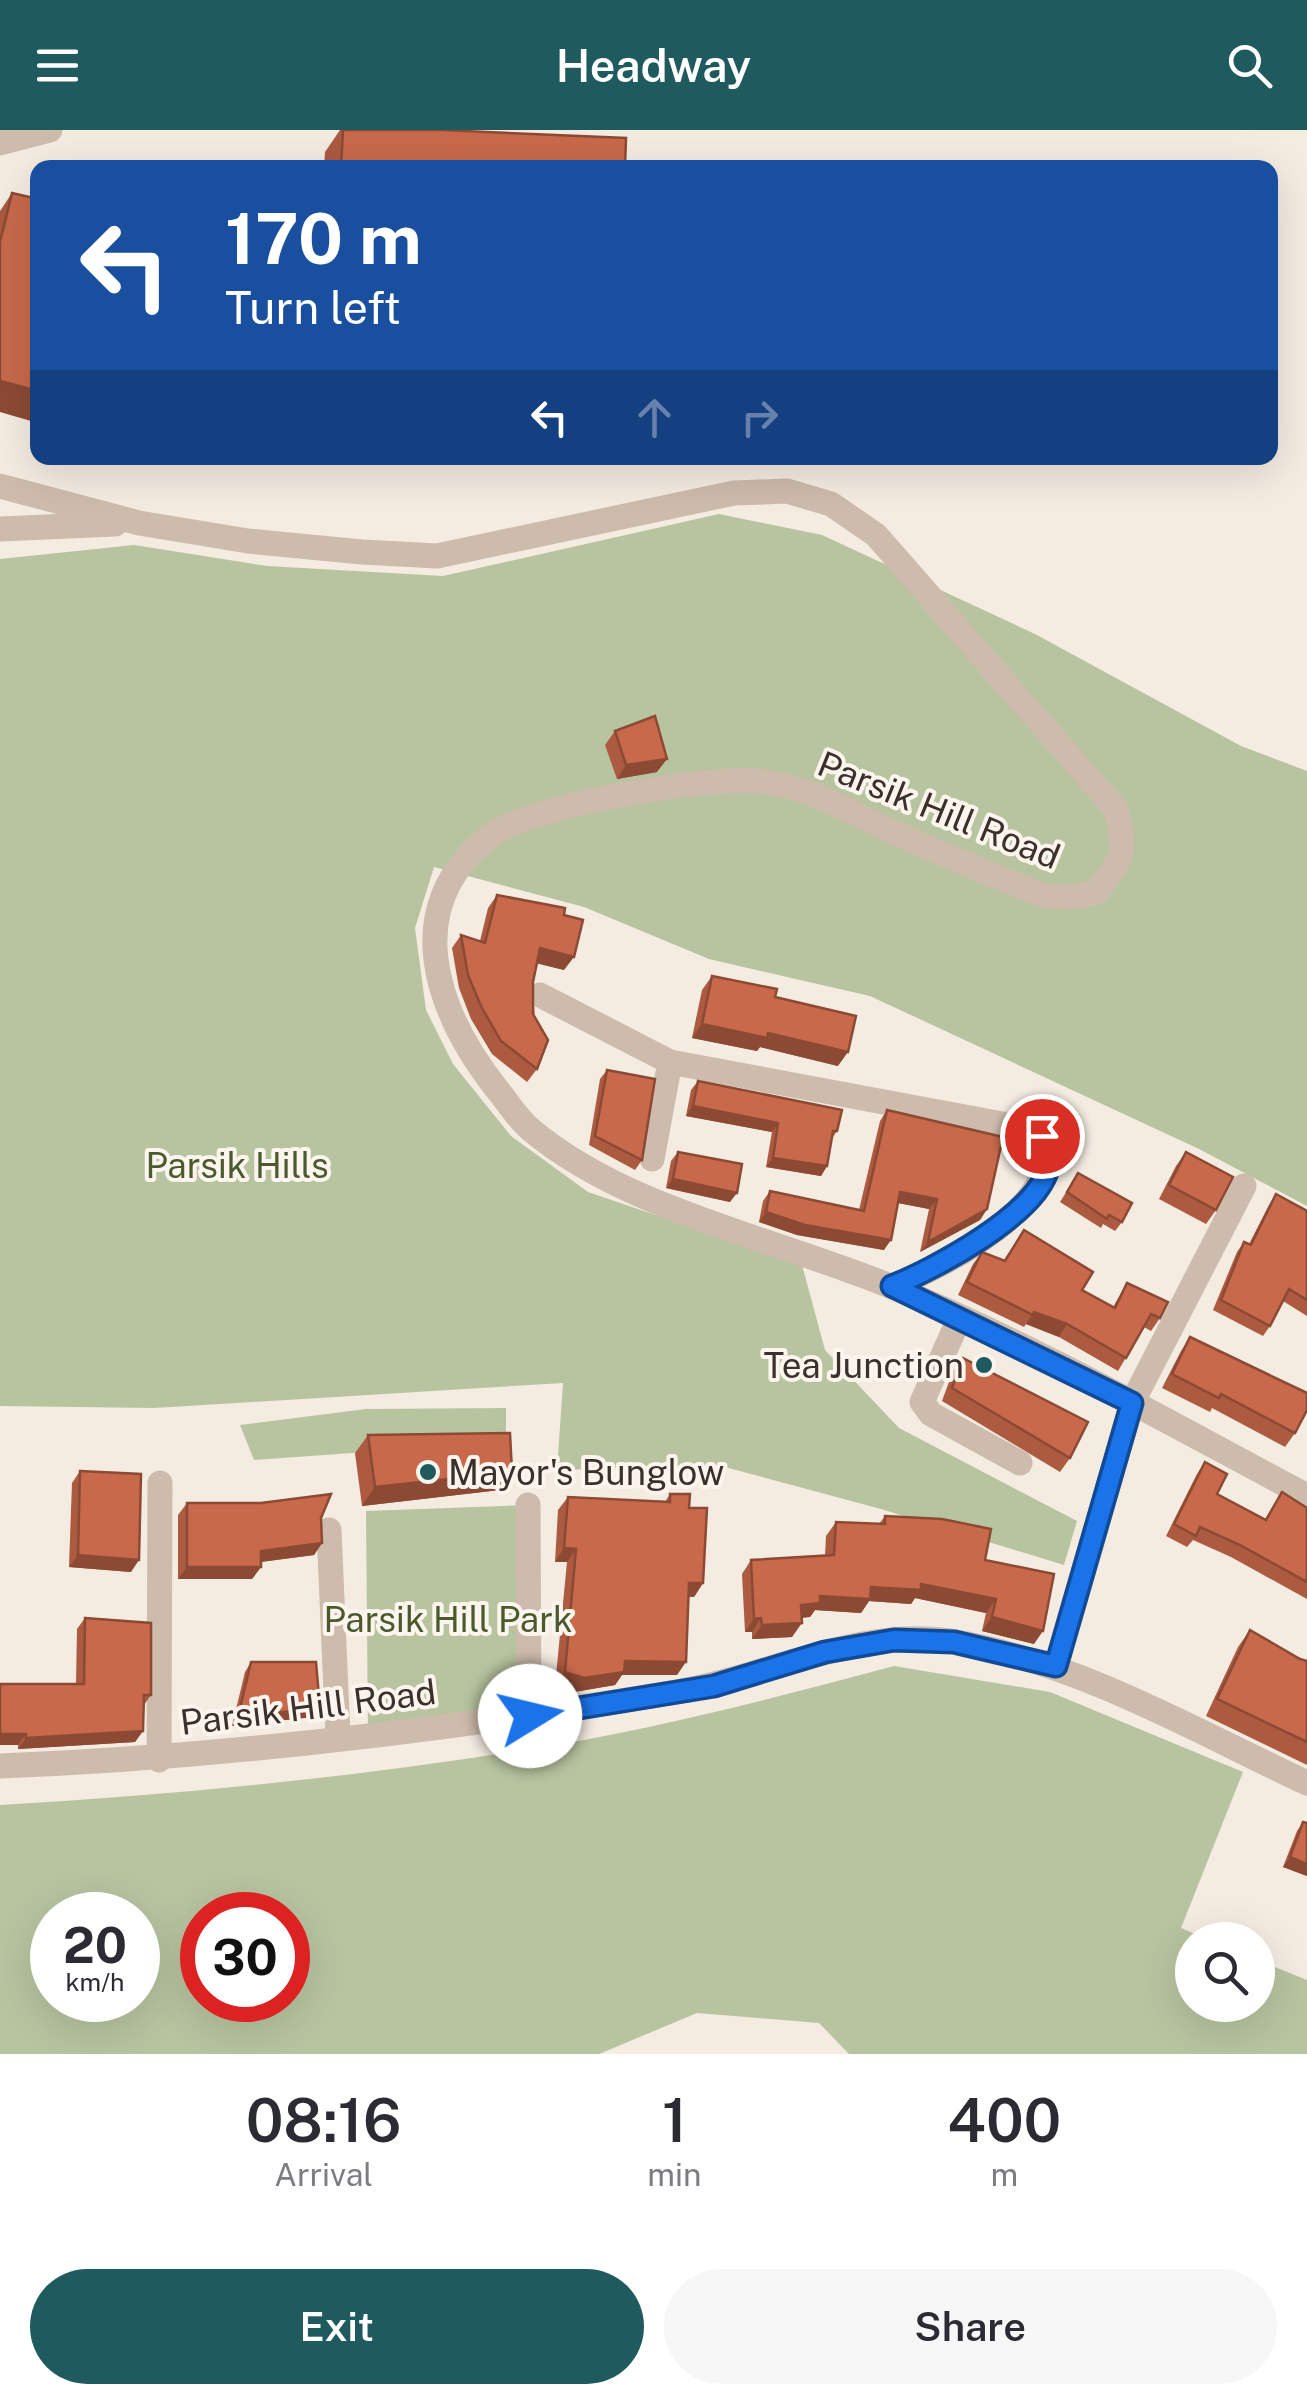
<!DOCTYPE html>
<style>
:root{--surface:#fff;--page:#f7f7f7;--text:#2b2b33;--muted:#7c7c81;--accent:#1f5a5e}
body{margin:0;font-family:"Public Sans",sans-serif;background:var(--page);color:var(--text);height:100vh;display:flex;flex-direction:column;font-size:38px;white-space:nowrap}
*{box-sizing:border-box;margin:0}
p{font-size:32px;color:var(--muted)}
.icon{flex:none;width:55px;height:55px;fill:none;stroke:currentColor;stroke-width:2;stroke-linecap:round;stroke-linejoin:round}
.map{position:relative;height:1924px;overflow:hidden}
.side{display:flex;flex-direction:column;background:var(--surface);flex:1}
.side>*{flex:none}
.top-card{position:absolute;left:30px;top:30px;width:1248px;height:305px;border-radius:20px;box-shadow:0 10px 40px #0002;background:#1a4fa0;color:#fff;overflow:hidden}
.tools{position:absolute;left:1175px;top:1792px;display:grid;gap:20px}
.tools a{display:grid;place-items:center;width:100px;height:100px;border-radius:50%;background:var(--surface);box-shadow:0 10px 40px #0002;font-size:50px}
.speed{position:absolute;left:30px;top:1762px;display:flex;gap:20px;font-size:50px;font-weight:700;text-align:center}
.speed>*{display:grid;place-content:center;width:130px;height:130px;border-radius:50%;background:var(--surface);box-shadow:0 10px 40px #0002;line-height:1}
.speed small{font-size:25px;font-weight:400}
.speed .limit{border:15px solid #d22;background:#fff;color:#111}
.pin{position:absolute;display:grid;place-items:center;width:85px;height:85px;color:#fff;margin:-42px;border:5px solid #fff;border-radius:50%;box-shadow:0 2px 10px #0007}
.me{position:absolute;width:110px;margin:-55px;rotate:81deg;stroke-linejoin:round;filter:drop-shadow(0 0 8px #0008)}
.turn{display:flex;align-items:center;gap:35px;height:210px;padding:0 30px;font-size:45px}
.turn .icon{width:130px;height:130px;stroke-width:2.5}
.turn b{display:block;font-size:70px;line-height:85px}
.lanes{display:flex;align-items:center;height:95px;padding:0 30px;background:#0003;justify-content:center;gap:50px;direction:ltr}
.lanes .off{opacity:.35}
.eta{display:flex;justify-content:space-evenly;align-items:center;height:170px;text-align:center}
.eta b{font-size:60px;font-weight:600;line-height:70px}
.button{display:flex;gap:20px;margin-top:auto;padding:20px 30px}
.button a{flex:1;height:115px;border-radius:60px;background:var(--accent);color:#fff;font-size:40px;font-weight:600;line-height:115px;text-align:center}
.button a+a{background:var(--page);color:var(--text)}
header{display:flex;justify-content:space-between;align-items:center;height:130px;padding:0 30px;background:var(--accent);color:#fff;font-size:45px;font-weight:600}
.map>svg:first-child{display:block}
.green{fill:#b8c4a0;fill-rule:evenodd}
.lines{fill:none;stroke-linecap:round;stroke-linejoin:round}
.minor{stroke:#cdbbac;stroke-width:25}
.wall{fill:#ac5a40}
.shaded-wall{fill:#8c4a34}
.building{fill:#c8694b;stroke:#8c4a34;stroke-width:2.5}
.route-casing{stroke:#114b97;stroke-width:25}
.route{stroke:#1a73e8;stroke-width:18}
.poi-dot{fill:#1f5a5e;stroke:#fbf5ee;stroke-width:4}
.labels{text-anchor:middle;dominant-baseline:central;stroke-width:8;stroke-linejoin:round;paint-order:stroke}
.street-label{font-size:35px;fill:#3b302b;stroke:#fbf5ee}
.park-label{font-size:35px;fill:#4a5a2e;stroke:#fbf5ee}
.poi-label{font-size:35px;fill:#3b302b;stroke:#fbf5ee;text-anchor:end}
</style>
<header><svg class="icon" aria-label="menu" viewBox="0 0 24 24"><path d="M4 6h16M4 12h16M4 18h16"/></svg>Headway<svg class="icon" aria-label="search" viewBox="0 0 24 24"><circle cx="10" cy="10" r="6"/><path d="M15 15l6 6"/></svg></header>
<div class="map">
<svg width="1307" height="1924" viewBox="0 0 1307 1924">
<rect width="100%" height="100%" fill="#f4ebe1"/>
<!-- green -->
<g class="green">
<polygon points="719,384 822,405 1035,504 1241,616 1307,641 1307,1076 1199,1019 870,866 709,829 584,777 434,737 415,798 426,880 453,934 511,1006 588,1062 802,1135 825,1220 899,1298 1077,1391 1064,1435 881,1379 721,1336 557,1340 563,1253 154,1278 0,1276 0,429 134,415 267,436 443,446"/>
<polygon points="506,1278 506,1312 254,1330 240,1295 366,1279"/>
<polygon points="528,1375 529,1586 368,1604 366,1381"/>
<path d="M 894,1536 L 1050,1562 L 1243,1642 L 1181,1798 L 1209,1810 L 1192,1810 L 1192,1875 L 1258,1875 L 1258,1830 L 1307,1850 L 1307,1924 L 849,1924 L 819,1893 L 697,1883 L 599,1924 L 0,1924 L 0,1675 C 177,1665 355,1647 530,1619 C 654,1600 774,1568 894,1536 ZM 52,1785 L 138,1785 L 138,1870 L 52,1870 ZM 288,1785 L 288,1870 L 202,1870 L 202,1785 Z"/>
</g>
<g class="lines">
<!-- minor -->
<g class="minor">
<polyline points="0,13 50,0"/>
<path d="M 0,356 L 139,393 L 248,411 L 362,422 L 437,426 L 734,363 L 787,361 L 831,374 L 876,405 L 1115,678 C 1128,719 1123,731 1096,763 L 1066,767 L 1042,765 C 992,745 942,724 893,702 C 850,682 808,656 760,651 C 708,646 529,675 490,706 C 398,777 436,881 496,958 C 507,971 517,988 530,999 C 624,1079 776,1109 890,1156 C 1030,1213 1173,1295 1307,1366"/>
<polyline points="0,399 115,394"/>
<polyline points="540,865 670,932"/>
<path d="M 652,1029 L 670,932 L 1029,999 L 1042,1007 C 1069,1074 942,1136 892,1157"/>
<polyline points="959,1189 922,1272 931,1284 1020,1333"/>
<polyline points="528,1375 529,1586"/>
<polyline points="329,1400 338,1608"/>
<polyline points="1056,1536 1132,1273 1244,1056"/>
<polyline points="159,1630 160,1353"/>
<path d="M 0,1636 C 227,1627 453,1599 676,1562 C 769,1547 861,1495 957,1512 C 1081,1534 1194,1600 1307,1653"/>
</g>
</g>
<!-- wall -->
<g class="wall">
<polygon points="340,0 441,0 625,38 324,38 325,22"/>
<polygon points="12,63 0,282 0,81"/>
<polygon points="615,601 657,642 617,649 605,615"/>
<polygon points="497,765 564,785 564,840 537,833 533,852 537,939 527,952 492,924 471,889 459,858 452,818 461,805 480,811 488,778"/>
<polygon points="712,846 775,867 838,936 760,917 757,921 692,908 702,860"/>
<polygon points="607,940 642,1030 635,1040 589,1015 600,949"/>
<polygon points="698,951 837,1001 831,1010 827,1036 821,1046 766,1037 772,1002 686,986 691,960"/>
<polygon points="887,980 987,1079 980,1090 920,1122 929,1079 898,1073 884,1120 797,1105 759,1092 763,1071 770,1061 859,1080 880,991"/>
<polygon points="678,1022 730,1072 666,1058 671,1031"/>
<polygon points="1186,1022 1216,1080 1206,1094 1159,1069 1176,1036"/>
<polygon points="1078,1043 1122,1092 1115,1101 1103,1094 1101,1098 1060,1072"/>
<polygon points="1276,1064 1307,1081 1307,1186 1283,1171 1270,1196 1263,1206 1213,1180 1237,1122 1244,1112 1249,1114 1269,1075"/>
<polygon points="1024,1100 1082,1160 1113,1177 1127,1153 1160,1188 1151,1201 1144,1197 1118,1241 1059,1207 1026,1194 1024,1197 958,1165 973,1134 982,1122 1004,1130"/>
<polygon points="1190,1207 1295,1303 1285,1317 1212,1278 1210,1282 1162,1258 1181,1221"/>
<polygon points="963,1228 1070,1328 1060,1342 942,1271 953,1241"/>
<polygon points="368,1305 500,1360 362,1376 355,1323"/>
<polygon points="1205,1332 1217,1364 1265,1389 1282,1362 1307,1378 1307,1469 1231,1427 1193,1410 1187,1417 1166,1406 1197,1344"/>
<polygon points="80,1341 131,1442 69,1437 72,1353"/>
<polygon points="670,1364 689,1378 703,1453 694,1467 688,1466 677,1545 622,1545 615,1555 574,1562 555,1556 567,1432 555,1432 558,1380 568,1367 665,1372"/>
<polygon points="187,1373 321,1388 322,1413 314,1425 261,1432 261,1437 252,1449 178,1449 178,1385"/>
<polygon points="885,1386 985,1430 1034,1514 982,1501 986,1483 915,1468 911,1474 869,1471 861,1483 815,1480 810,1487 802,1488 792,1507 752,1509 752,1502 745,1502 742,1444 751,1430 825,1426 826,1406 836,1392 879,1394"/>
<polygon points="85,1488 151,1565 144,1575 143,1601 135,1612 18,1619 18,1615 0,1615 76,1554 77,1499"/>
<polygon points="1250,1500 1300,1529 1307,1531 1307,1635 1206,1586 1238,1517"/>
<polygon points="251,1532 320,1578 313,1587 232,1596 245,1542"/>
<polygon points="1303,1692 1307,1693 1307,1746 1283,1737 1297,1701"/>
</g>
<!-- shaded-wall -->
<g class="shaded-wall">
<polygon points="0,251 38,261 38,293 0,282"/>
<polygon points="719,328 750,328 744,335 715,333"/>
<polygon points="667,629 657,642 617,649 626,635"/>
<polygon points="540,818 574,827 564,840 531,832"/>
<polygon points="702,894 768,903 848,922 838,936 760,917 757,921 692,908"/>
<polygon points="693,976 778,993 772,1002 686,986"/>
<polygon points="773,1028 827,1036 821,1046 766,1037"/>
<polygon points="673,1049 737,1063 730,1072 666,1058"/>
<polygon points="900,1062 937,1069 929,1079 893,1072"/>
<polygon points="987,1079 980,1090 920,1122 928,1112"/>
<polygon points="766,1082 891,1110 884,1120 797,1105 759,1092"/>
<polygon points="1034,1182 1067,1194 1059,1207 1026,1194"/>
<polygon points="512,1342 500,1360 362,1376 375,1357"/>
<polygon points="322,1413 314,1425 252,1433 261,1421"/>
<polygon points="564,1418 576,1419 567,1432 555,1432"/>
<polygon points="78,1425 139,1430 131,1442 69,1437"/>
<polygon points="187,1437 261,1437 252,1449 178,1449"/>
<polygon points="689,1453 703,1453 694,1467 680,1466"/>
<polygon points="921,1454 996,1469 986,1483 915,1468 911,1474 869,1471 861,1483 815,1480 810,1487 791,1488 801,1475 820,1466 871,1457"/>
<polygon points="992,1487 1043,1501 1034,1514 982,1501"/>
<polygon points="761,1488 752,1502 745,1502 754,1489"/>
<polygon points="802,1493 792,1507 752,1509 762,1495"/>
<polygon points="625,1531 686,1532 677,1545 622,1545 615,1555 574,1562 555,1556 565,1542"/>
<polygon points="320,1578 313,1587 232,1596 238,1587"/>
<polygon points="143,1601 135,1612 18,1619 26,1608"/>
<polygon points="0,1604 26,1604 18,1615 0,1615"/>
<polygon points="1290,1727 1307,1734 1307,1746 1283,1737"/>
</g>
<!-- building -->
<g class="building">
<polygon points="343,0 441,0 626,8 625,38 341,38"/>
<polygon points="12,63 38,69 38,261 0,251 0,112"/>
<polygon points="655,586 667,629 626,635 615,601"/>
<polygon points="497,765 565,778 564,785 583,790 574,827 540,818 533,852 533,884 548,910 537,939 501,911 481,876 468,845 461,805 485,813"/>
<polygon points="712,846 777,859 775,867 856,886 848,922 768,903 767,908 702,894"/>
<polygon points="607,940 655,949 642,1030 595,1006"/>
<polygon points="698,951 842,980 837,1001 833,1001 827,1036 773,1028 778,993 693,976"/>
<polygon points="887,980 1003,1007 987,1079 928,1112 937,1069 900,1062 891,1110 805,1095 766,1082 770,1061 864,1081"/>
<polygon points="678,1022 742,1034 737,1063 673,1049"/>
<polygon points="1186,1022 1233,1047 1216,1080 1169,1055"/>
<polygon points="1078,1043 1132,1073 1122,1092 1109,1085 1107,1089 1067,1062"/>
<polygon points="1276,1064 1307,1081 1307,1170 1289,1159 1270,1196 1221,1170 1244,1112 1251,1115"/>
<polygon points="1024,1100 1093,1142 1082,1160 1115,1178 1127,1153 1168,1172 1160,1188 1151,1184 1126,1228 1067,1194 1034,1182 1033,1185 967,1152 982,1122 1005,1131"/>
<polygon points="1190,1207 1307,1263 1307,1280 1295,1303 1221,1264 1219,1268 1172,1244"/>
<polygon points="963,1228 1088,1292 1070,1328 952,1258"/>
<polygon points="510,1303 512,1342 375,1357 368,1305"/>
<polygon points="1205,1332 1227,1344 1217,1364 1266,1390 1282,1362 1307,1378 1307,1452 1240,1415 1200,1397 1196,1406 1174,1394"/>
<polygon points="80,1341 141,1344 139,1430 78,1425"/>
<polygon points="331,1364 321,1388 322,1413 261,1421 261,1437 187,1437 187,1373 261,1373"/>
<polygon points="670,1364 690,1364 689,1378 707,1378 703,1453 689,1453 686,1532 625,1531 624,1542 584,1548 565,1542 576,1419 564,1418 568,1367 670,1372"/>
<polygon points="885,1386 942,1389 991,1399 985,1430 1054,1444 1043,1501 992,1487 996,1469 921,1454 921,1460 871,1457 870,1469 820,1466 820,1473 801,1475 802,1493 762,1495 761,1488 754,1489 751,1430 834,1425 836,1392 885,1394"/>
<polygon points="85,1488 151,1493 151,1565 144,1565 143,1601 26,1608 26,1604 0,1604 0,1554 84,1554"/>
<polygon points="1250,1500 1300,1529 1307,1531 1307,1612 1217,1569"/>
<polygon points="251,1532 316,1532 320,1578 238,1587"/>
<polygon points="1303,1692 1307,1693 1307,1734 1290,1727"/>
</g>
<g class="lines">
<!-- route casing -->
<g class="route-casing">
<path id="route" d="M 530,1586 L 714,1556 L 825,1522 L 894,1510 L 954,1512 L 1056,1536 L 1132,1273 L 892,1156 C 933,1140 1038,1084 1048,1038 C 1050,1027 1046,1016 1042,1006"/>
</g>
<!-- route -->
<use href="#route" class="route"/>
</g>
<!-- markers -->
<g class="poi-dot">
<circle cx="984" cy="1235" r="10"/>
<circle cx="428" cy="1342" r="10"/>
</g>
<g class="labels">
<!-- street labels -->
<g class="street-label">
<text transform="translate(939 680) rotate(22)">Parsik Hill Road</text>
<text transform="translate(308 1577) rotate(-7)">Parsik Hill Road</text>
</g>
<!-- park labels -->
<g class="park-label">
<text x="237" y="1035">Parsik Hills</text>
<text x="448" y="1489">Parsik Hill Park</text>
</g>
<!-- poi labels -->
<g class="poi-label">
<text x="964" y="1235">Tea Junction</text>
<text x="448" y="1342" text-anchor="start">Mayor's Bunglow</text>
</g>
</g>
</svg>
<div class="tools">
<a><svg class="icon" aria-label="search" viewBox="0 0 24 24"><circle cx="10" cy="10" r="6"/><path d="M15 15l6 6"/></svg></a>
</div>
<div class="speed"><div>20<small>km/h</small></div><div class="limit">30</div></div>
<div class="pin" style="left:1042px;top:1006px;background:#d93025"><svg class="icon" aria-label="arrive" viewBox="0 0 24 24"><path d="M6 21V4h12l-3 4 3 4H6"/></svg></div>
<svg class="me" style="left:530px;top:1586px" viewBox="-20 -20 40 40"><circle r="19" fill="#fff"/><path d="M0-13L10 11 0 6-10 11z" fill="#1a73e8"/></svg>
<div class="top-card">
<div class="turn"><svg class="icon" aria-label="left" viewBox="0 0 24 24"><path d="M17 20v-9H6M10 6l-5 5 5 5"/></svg><div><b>170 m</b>Turn left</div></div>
<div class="lanes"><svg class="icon" aria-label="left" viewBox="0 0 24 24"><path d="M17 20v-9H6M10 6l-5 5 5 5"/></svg><svg class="icon off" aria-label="ahead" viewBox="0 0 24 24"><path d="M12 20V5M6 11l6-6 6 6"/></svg><svg class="icon off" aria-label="right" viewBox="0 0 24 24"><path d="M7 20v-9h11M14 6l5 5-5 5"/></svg></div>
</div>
</div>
<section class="side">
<div class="eta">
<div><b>08:16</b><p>Arrival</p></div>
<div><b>1</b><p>min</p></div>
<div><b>400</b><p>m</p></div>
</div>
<div class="button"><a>Exit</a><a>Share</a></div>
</section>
